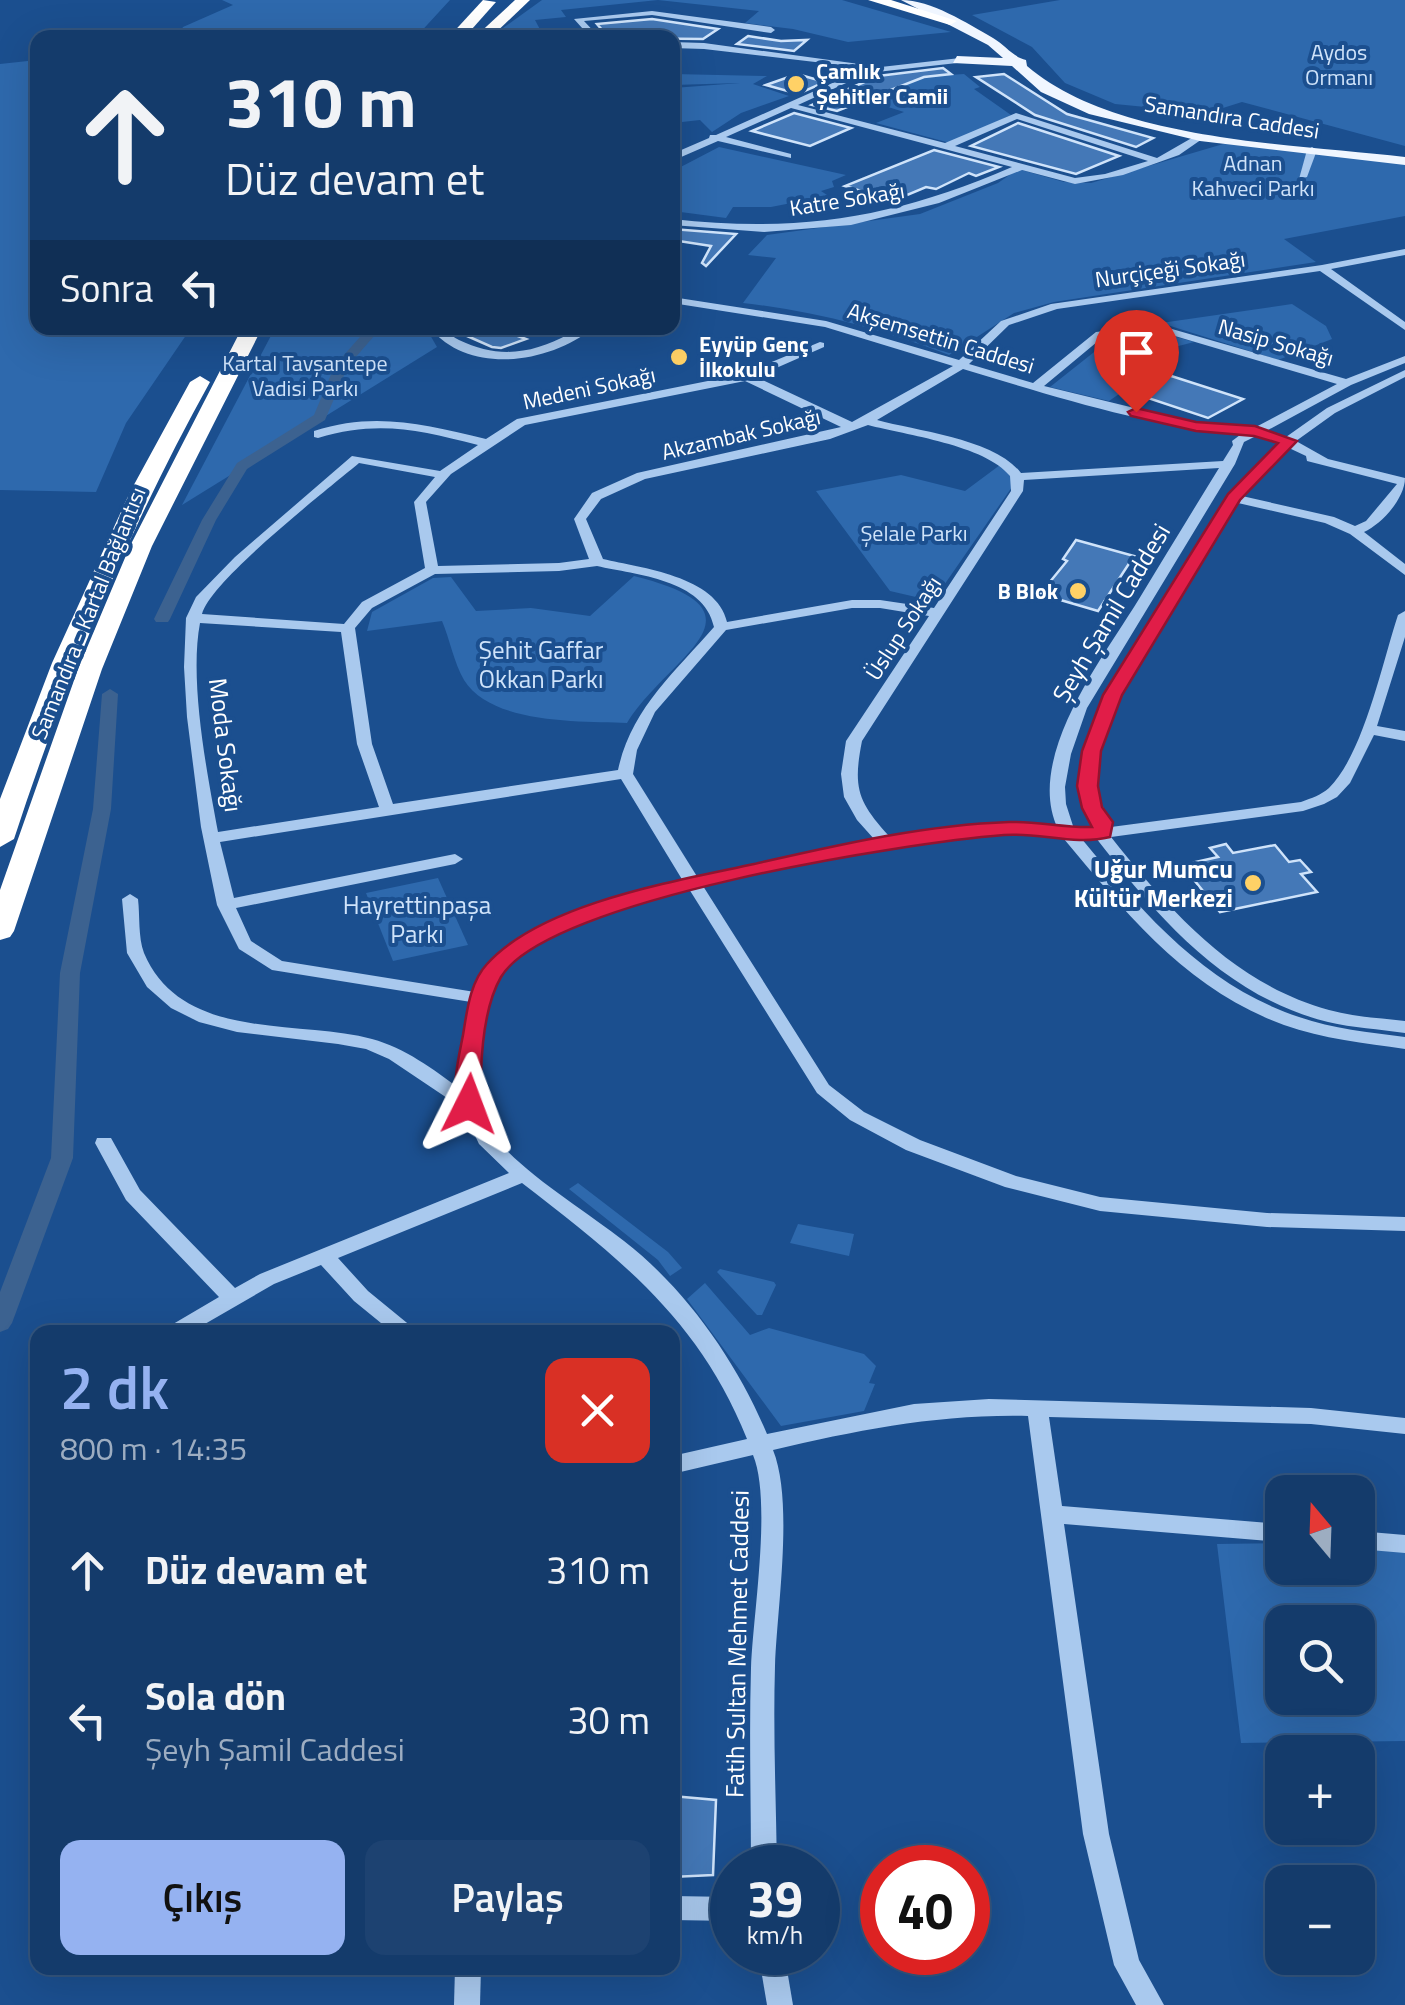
<!DOCTYPE html>
<html lang="tr">
<meta charset="utf-8">
<style>
:root{--surface:#143b6b;--page:#1d4271;--text:#f1f3f6;--muted:#9dadc1;--line:#33557e;--accent:#95b2f1}
body{margin:0;font-family:"Titillium Web",sans-serif;background:var(--page);color:var(--text);height:100vh;display:flex;flex-direction:column;font-size:38px;white-space:nowrap}
*{box-sizing:border-box;margin:0}
p{font-size:32px;color:var(--muted)}
.icon{flex:none;width:55px;height:55px;fill:none;stroke:currentColor;stroke-width:2;stroke-linecap:round;stroke-linejoin:round}
.map{position:relative;flex:1;overflow:hidden}
.panel{position:absolute;left:30px;top:1325px;width:650px;height:650px;display:flex;flex-direction:column;background:var(--surface);border-radius:20px;box-shadow:0 10px 40px #0002,0 0 0 2px var(--line)}
.panel>*{flex:none}
.guide{position:absolute;left:30px;top:30px;width:650px;height:305px;border-radius:20px;box-shadow:0 10px 40px #0002,0 0 0 2px var(--line);background:#143b6b;color:var(--text);overflow:hidden}
.needle{width:65px;rotate:341deg}
.buttons{position:absolute;left:1265px;top:1475px;display:grid;gap:20px}
.buttons a{display:grid;place-items:center;width:110px;height:110px;border-radius:20px;background:var(--surface);box-shadow:0 10px 40px #0002,0 0 0 2px var(--line);font-size:50px}
.speed{position:absolute;left:710px;top:1845px;display:flex;gap:20px;font-size:50px;font-weight:700;text-align:center}
.speed>*{display:grid;place-content:center;width:130px;height:130px;border-radius:50%;background:var(--surface);box-shadow:0 10px 40px #0002,0 0 0 2px var(--line);line-height:1}
.speed small{font-size:25px;font-weight:400}
.speed .limit{border:15px solid #d22;background:#fff;color:#111}
.pin{position:absolute;display:grid;place-items:center;width:85px;height:85px;color:#fff;margin:-102px -42px;border-radius:50% 50% 50% 0;rotate:-45deg;box-shadow:0 0 10px #0007}
.pin .icon{rotate:45deg}
.me{position:absolute;width:110px;margin:-55px;rotate:3deg;stroke-linejoin:round;filter:drop-shadow(0 0 8px #0008)}
.turn{display:flex;align-items:center;gap:35px;height:210px;padding:0 30px;font-size:45px}
.turn .icon{width:130px;height:130px;stroke-width:2.5}
.turn b{display:block;font-size:70px;line-height:85px}
.then{display:flex;align-items:center;height:95px;padding:0 30px;background:#0003;gap:20px;font-size:38px}
.round{display:grid;place-items:center;flex:none;width:105px;height:105px;border-radius:20px;background:var(--page)}
.overview{display:flex;align-items:center;justify-content:space-between;height:170px;padding:0 30px}
h1{font-size:60px;font-weight:600;line-height:75px;color:var(--accent)}
.button{display:flex;gap:20px;margin-top:auto;padding:20px 30px}
.button a{flex:1;height:115px;border-radius:20px;background:var(--accent);color:#111;font-size:40px;font-weight:600;line-height:115px;text-align:center}
.button a+a{background:var(--page);color:var(--text)}
ul{padding:0;list-style:none}
li{display:flex;align-items:center;gap:30px;height:150px;padding:0 30px}
li div{flex:1}
li b{display:block;font-size:38px}
li em{font-style:normal}
.map>svg:first-child{display:block}
.green{fill:#2e69ad;fill-rule:evenodd}
.lines{fill:none;stroke-linecap:round;stroke-linejoin:round}
.canal{fill:#3c6290;fill-rule:evenodd}
.building{fill:#4478b7;stroke:#cfe3fa;stroke-width:2.5}
.minor{fill:#a9c9ee;fill-rule:evenodd}
.major{fill:#f0f6ff;fill-rule:evenodd}
.highway{fill:#fff;fill-rule:evenodd}
.route{fill:#e11d48;stroke:#92132f;stroke-width:2.5}
.poi-dot{fill:#ffd166;stroke:#1b4f8f;stroke-width:4}
.labels{text-anchor:middle;dominant-baseline:central;stroke-width:8;stroke-linejoin:round;paint-order:stroke}
.far-park-label{font-size:22px;fill:#cfe3fa;stroke:#1b4f8f}
.far-poi-label{font-size:22px;font-weight:bold;fill:#fff;stroke:#1b4f8f;text-anchor:start}
.far-street-label{font-size:22px;fill:#fff;stroke:#1b4f8f}
.street-label{font-size:25px;fill:#fff;stroke:#1b4f8f}
.park-label{font-size:25px;fill:#cfe3fa;stroke:#1b4f8f}
.poi-label{font-size:25px;font-weight:bold;fill:#fff;stroke:#1b4f8f;text-anchor:end}
</style>
<div class="map">
<svg width="1405" height="2005" viewBox="0 0 1405 2005">
<rect width="100%" height="100%" fill="#1b4f8f"/>
<!-- green -->
<g class="green">
<polygon points="222,0 450,0 416,37 177,37 183,27 233,5"/>
<polygon points="542,0 842,0 951,32 848,42 793,29 745,23 759,11 658,0 561,10 566,17 535,20 544,37 489,38"/>
<polygon points="1060,0 1405,0 1405,146 1242,102 1207,113 1115,104 1065,83 1032,47 972,15"/>
<polygon points="37,60 38,328 191,328 126,423 96,492 0,490 0,64"/>
<polygon points="673,74 767,76 753,84 789,96 741,113 712,132 700,120 673,123 673,88 740,83 673,85"/>
<polygon points="964,74 980,87 974,89 1011,115 950,143 876,123 904,112 869,101 899,90 920,77"/>
<path d="M 1230,142 L 1405,163 L 1405,216 L 1284,239 L 1316,262 L 1054,302 L 1014,313 L 949,355 C 881,329 815,311 743,303 L 776,258 L 748,255 L 767,235 L 920,214 L 998,183 L 1018,169 L 1064,182 L 1091,183 Z"/>
<polygon points="719,147 846,175 832,181 834,187 821,191 827,195 822,197 771,207 733,207 726,218 673,211 673,171"/>
<polygon points="1292,304 1326,326 1332,339 1278,360 1161,323"/>
<polygon points="275,328 426,328 437,347 182,505"/>
<polygon points="1159,332 1194,342 1148,354 1149,363 1158,367 1109,401 1050,387 1108,341"/>
<polygon points="1000,465 1011,474 1012,487 933,601 890,591 816,491 901,475 965,491"/>
<path d="M 634,576 C 778,612 668,656 627,723 C 582,721 492,725 464,680 C 454,663 450,640 442,621 L 367,631 L 372,612 L 433,578 L 451,577 L 476,611 L 531,608 L 590,616 Z"/>
<polygon points="438,878 468,945 393,961 366,893"/>
<polygon points="578,1183 668,1252 682,1268 670,1276 658,1260 569,1189"/>
<polygon points="798,1224 854,1234 849,1256 790,1243"/>
<polygon points="720,1269 774,1282 776,1285 762,1315 757,1315 717,1272"/>
<polygon points="705,1283 750,1335 769,1328 864,1354 876,1366 869,1383 875,1384 864,1411 781,1426 687,1299"/>
<path d="M 1358,1542 L 1405,1546 L 1405,1741 L 1241,1743 L 1217,1544 L 1282,1543 L 1282,1568 L 1358,1568 ZM 1282,1622 L 1358,1622 L 1358,1698 L 1282,1698 Z"/>
</g>
<g class="lines">
<!-- canal -->
<g class="canal">
<polygon points="368,328 381,328 348,366 325,420 247,469 216,520 170,619 168,622 156,622 154,619 202,520 237,463 314,415 335,365"/>
<polygon points="110,689 118,694 111,809 80,973 73,1158 12,1323 8,1329 0,1332 0,1292 51,1158 60,973 93,809 102,694"/>
</g>
</g>
<!-- building -->
<g class="building">
<polygon points="652,19 718,29 703,39 609,38 597,24"/>
<polygon points="748,36 781,41 807,40 794,51 737,44"/>
<polygon points="943,68 951,74 924,77 837,111 812,105 878,76"/>
<polygon points="797,74 825,82 798,94 766,85"/>
<polygon points="1004,74 1067,114 1153,138 1136,147 1035,115 976,77"/>
<polygon points="794,113 851,128 810,146 752,131"/>
<polygon points="1018,123 1119,156 1076,174 971,146"/>
<polygon points="934,150 999,167 976,176 969,173 936,189 926,187 893,201 845,186"/>
<polygon points="672,229 736,234 706,266 702,263 711,246 672,240"/>
<polygon points="449,328 496,328 526,339 501,348 492,347"/>
<polygon points="1165,374 1243,399 1208,418 1130,392"/>
<polygon points="1076,540 1134,556 1098,611 1040,594 1067,561 1063,559"/>
<polygon points="1226,844 1233,853 1275,845 1289,862 1300,860 1311,872 1301,874 1317,892 1220,912 1182,865 1218,857 1210,848"/>
<polygon points="672,1796 716,1800 713,1875 672,1877"/>
</g>
<g class="lines">
<!-- minor -->
<g class="minor">
<polygon points="652,11 771,27 775,30 771,33 652,15 584,21 600,38 591,38 574,19"/>
<path d="M 672,42 L 704,43 L 881,67 L 960,58 L 957,63 L 868,73 L 798,105 L 945,143 L 1016,113 L 1157,158 L 1197,135 L 1205,137 L 1179,155 L 1123,175 L 1075,184 L 1022,170 L 939,203 L 851,225 L 764,232 L 672,225 L 672,219 C 800,233 894,218 1012,167 L 791,108 L 726,137 L 791,154 L 791,158 L 718,141 L 672,161 L 672,154 L 709,138 L 710,135 L 716,135 L 866,68 L 704,49 L 672,48 ZM 1017,119 L 1148,161 L 1105,174 L 1075,178 L 955,146 Z"/>
<polygon points="1312,147 1317,150 1307,177 1299,179 1307,150"/>
<path d="M 1405,249 L 1405,255 L 1331,269 L 1405,322 L 1405,330 L 1320,271 L 1057,309 L 1009,325 L 969,364 L 1033,383 L 1096,332 L 1158,325 L 1346,379 L 1405,356 L 1405,363 L 1351,385 L 1268,430 L 1286,437 L 1327,408 L 1405,370 L 1405,377 L 1335,413 L 1296,441 L 1328,459 L 1405,478 C 1405,498 1382,524 1364,532 L 1405,564 L 1405,575 L 1350,534 L 1325,523 L 1238,503 L 1118,700 C 1106,729 1090,764 1099,796 C 1102,807 1109,816 1111,827 L 1301,802 C 1312,798 1321,795 1329,788 C 1364,753 1382,663 1398,615 L 1405,611 L 1405,637 L 1377,726 L 1405,731 L 1405,741 L 1374,735 L 1350,783 L 1337,797 L 1324,804 L 1303,811 L 1111,837 C 1170,911 1234,984 1329,1010 C 1354,1017 1380,1018 1405,1021 L 1405,1033 C 1379,1029 1353,1028 1328,1022 C 1226,997 1158,918 1096,838 L 1081,838 C 1142,912 1205,986 1299,1017 C 1333,1029 1369,1032 1405,1037 L 1405,1049 C 1365,1043 1323,1039 1284,1025 C 1188,990 1127,915 1064,839 L 1008,833 L 885,846 L 703,886 L 829,1085 L 864,1112 L 920,1140 L 1016,1176 L 1100,1197 L 1267,1213 L 1405,1217 L 1405,1231 L 1267,1227 L 1100,1211 L 1005,1187 L 906,1150 L 850,1120 L 817,1093 L 689,889 C 639,901 527,932 499,976 C 486,999 485,1024 481,1049 C 477,1080 475,1110 494,1136 C 521,1172 587,1212 624,1241 C 686,1289 737,1362 767,1434 L 914,1404 L 989,1399 L 1311,1408 L 1405,1418 L 1405,1434 L 1311,1424 L 1049,1417 L 1062,1506 L 1282,1524 L 1282,1542 L 1064,1524 L 1109,1834 L 1139,1960 L 1164,2005 L 1136,2005 L 1114,1965 L 1083,1834 L 1028,1416 C 938,1414 859,1430 773,1450 C 794,1502 777,1607 775,1666 C 773,1733 776,1800 777,1868 L 751,1868 C 751,1801 749,1734 751,1668 C 753,1614 772,1501 753,1455 L 672,1474 L 672,1456 L 747,1439 C 699,1319 620,1259 522,1183 L 338,1258 L 368,1291 L 412,1327 L 415,1332 L 392,1332 L 354,1301 L 321,1265 L 274,1284 L 191,1332 L 165,1332 L 168,1327 L 219,1297 L 126,1200 L 95,1143 L 97,1138 L 111,1138 L 140,1190 L 235,1288 L 260,1274 L 509,1173 L 479,1144 L 462,1108 L 389,1059 L 366,1049 L 338,1044 L 237,1032 L 199,1022 L 171,1008 L 147,987 L 127,953 L 122,899 L 130,894 L 138,899 C 140,916 138,937 144,953 C 182,1042 296,1019 372,1039 C 405,1048 433,1069 460,1089 L 471,1002 L 272,970 L 239,949 L 217,905 L 201,827 L 187,717 L 184,667 L 186,618 L 196,597 L 235,557 L 352,456 L 440,471 L 478,445 C 418,430 379,420 318,438 L 314,437 L 314,431 C 376,411 425,425 486,439 L 517,419 L 743,374 L 820,342 L 824,343 L 824,347 L 756,377 L 852,422 L 953,366 L 825,327 L 672,303 L 672,297 L 826,321 L 959,360 L 1001,321 L 1051,304 L 1322,265 ZM 1158,331 L 1337,384 L 1252,429 L 1196,423 L 1044,386 L 1103,337 ZM 963,369 C 1053,396 1147,426 1240,435 L 1232,441 L 1233,445 L 1223,461 L 1021,473 C 995,439 917,431 877,420 ZM 745,381 L 841,427 L 637,473 L 592,493 L 574,519 L 589,559 L 559,563 L 438,566 L 426,502 L 451,474 L 525,425 ZM 868,425 C 906,435 985,445 1010,476 L 1011,491 L 934,608 L 880,600 L 852,600 L 727,622 C 717,576 641,568 603,559 L 586,519 L 601,499 L 645,479 L 830,439 ZM 1256,436 L 1268,437 L 1279,443 L 1228,498 L 1103,700 C 1091,729 1074,765 1084,797 C 1087,809 1094,816 1095,828 L 1074,829 L 1066,804 L 1065,787 L 1071,754 L 1087,708 L 1235,464 L 1244,442 ZM 1289,448 L 1306,456 L 1307,461 L 1397,484 L 1366,521 L 1355,526 L 1334,517 L 1242,496 ZM 359,463 L 435,477 L 414,502 L 425,568 L 362,602 L 344,624 L 202,614 C 211,580 327,490 359,463 ZM 1219,468 C 1192,512 1165,556 1139,599 C 1103,658 1024,758 1058,829 L 1008,823 L 889,836 C 857,801 853,787 862,741 L 1023,491 L 1024,480 ZM 597,566 C 636,575 704,579 714,627 C 675,672 631,709 618,770 L 393,804 L 372,744 L 355,628 L 372,608 L 435,574 L 559,571 ZM 852,608 L 880,608 L 929,616 L 846,741 L 841,774 L 844,797 L 857,820 L 874,839 L 698,878 L 633,774 L 637,750 L 655,712 L 726,630 ZM 200,623 L 341,632 L 357,744 L 379,807 L 218,832 C 207,773 189,681 200,623 ZM 621,779 L 683,881 L 631,892 L 523,935 L 488,966 L 475,992 L 282,961 L 251,941 L 236,908 L 455,864 L 463,859 L 455,854 L 234,898 L 220,842 Z"/>
<path d="M 430,328 C 443,327 448,334 459,340 C 498,359 532,354 569,334 L 555,335 L 531,330 L 530,328 L 593,328 C 550,363 470,376 430,328 Z"/>
<polygon points="1358,1531 1405,1535 1405,1553 1358,1549"/>
<polygon points="672,1896 732,1897 732,1921 672,1920"/>
<polygon points="758,1952 784,1952 793,2005 767,2005"/>
<polygon points="455,1968 481,1968 480,2005 454,2005"/>
</g>
<!-- major -->
<path class="major" d="M 901,0 C 931,0 967,23 993,38 C 1005,45 1013,57 1026,60 L 1027,66 C 1114,141 1293,144 1405,157 L 1405,165 L 1200,141 L 1089,114 L 1041,92 L 1012,66 L 953,63 L 957,56 L 1003,58 L 988,45 Z"/>
<!-- highway -->
<g class="highway">
<polygon points="483,0 496,2 464,38 448,38"/>
<polygon points="515,0 530,0 490,38 474,38"/>
<polygon points="868,0 891,0 957,21 950,25"/>
<polygon points="242,328 262,328 152,546 102,669 14,931 10,937 0,940 0,890 78,669 130,546"/>
<path d="M 200,376 L 210,382 C 129,528 66,680 14,839 L 0,847 L 0,799 L 52,663 L 130,492 L 190,382 Z"/>
</g>
</g>
<!-- route -->
<path class="route" d="M 1136,408 L 1196,422 L 1255,426 L 1297,441 L 1240,500 L 1122,695 L 1101,751 L 1098,786 L 1102,807 L 1113,822 L 1110,837 C 1074,846 1040,832 1004,835 C 910,842 547,899 501,977 C 486,1003 482,1042 481,1073 C 480,1085 483,1098 477,1109 L 460,1109 C 450,1090 459,1056 463,1035 C 467,1011 470,982 487,964 C 542,903 676,881 754,864 C 838,845 923,825 1009,822 C 1037,821 1064,828 1092,827 L 1082,808 L 1077,786 L 1082,751 L 1103,695 L 1228,494 L 1278,443 L 1254,436 L 1196,431 L 1131,416 L 1128,412 Z"/>
<!-- markers -->
<g class="poi-dot">
<circle cx="796" cy="84" r="10"/>
<circle cx="679" cy="357" r="10"/>
<circle cx="1078" cy="591" r="10"/>
<circle cx="1253" cy="883" r="10"/>
</g>
<g class="labels">
<!-- far-park labels -->
<g class="far-park-label">
<text x="1339" y="52">Aydos<tspan x="1339" dy="25">Ormanı</tspan></text>
<text x="1253" y="163">Adnan<tspan x="1253" dy="25">Kahveci Parkı</tspan></text>
<text x="305" y="363">Kartal Tavşantepe<tspan x="305" dy="25">Vadisi Parkı</tspan></text>
<text x="914" y="533">Şelale Parkı</text>
</g>
<!-- far-poi labels -->
<g class="far-poi-label">
<text x="816" y="71">Çamlık<tspan x="816" dy="25">Şehitler Camii</tspan></text>
<text x="699" y="344">Eyyüp Genç<tspan x="699" dy="25">İlkokulu</tspan></text>
<text x="1058" y="591" text-anchor="end">B Blok</text>
</g>
<!-- far-street labels -->
<g class="far-street-label">
<text transform="translate(1232 117) rotate(9)">Samandıra Caddesi</text>
<text transform="translate(847 199) rotate(-9)">Katre Sokağı</text>
<text transform="translate(1170 269) rotate(-8)">Nurçiçeği Sokağı</text>
<text transform="translate(941 338) rotate(17)">Akşemsettin Caddesi</text>
<text transform="translate(1276 342) rotate(16)">Nasip Sokağı</text>
<text transform="translate(589 388) rotate(-12)">Medeni Sokağı</text>
<text transform="translate(741 434) rotate(-13)">Akzambak Sokağı</text>
<text transform="translate(88 613) rotate(-68)">Samandıra - Kartal Bağlantısı</text>
<text transform="translate(903 628) rotate(-57)">Üslup Sokağı</text>
</g>
<!-- street labels -->
<g class="street-label">
<text transform="translate(1111 613) rotate(-59)">Şeyh Şamil Caddesi</text>
<text transform="translate(226 745) rotate(83)">Moda Sokağı</text>
<text transform="translate(737 1644) rotate(-89)">Fatih Sultan Mehmet Caddesi</text>
</g>
<!-- park labels -->
<g class="park-label">
<text x="541" y="650">Şehit Gaffar<tspan x="541" dy="29">Okkan Parkı</tspan></text>
<text x="417" y="905">Hayrettinpaşa<tspan x="417" dy="29">Parkı</tspan></text>
</g>
<!-- poi labels -->
<g class="poi-label">
<text x="1233" y="869">Uğur Mumcu<tspan x="1233" dy="29">Kültür Merkezi</tspan></text>
</g>
</g>
</svg>
<div class="buttons">
<a><svg class="needle" viewBox="-14 -14 28 28"><path d="M0-13l5 13h-10z" fill="#e53935"/><path d="M0 13l5-13h-10z" fill="#9dadc1"/></svg></a>
<a><svg class="icon" aria-label="search" viewBox="0 0 24 24"><circle cx="10" cy="10" r="6"/><path d="M15 15l6 6"/></svg></a>
<a>+</a>
<a>−</a>
</div>
<div class="speed"><div>39<small>km/h</small></div><div class="limit">40</div></div>
<div class="pin" style="left:1136px;top:412px;background:#d93025"><svg class="icon" aria-label="arrive" viewBox="0 0 24 24"><path d="M6 21V4h12l-3 4 3 4H6"/></svg></div>
<svg class="me" style="left:469px;top:1104px" viewBox="-20 -20 40 40"><path d="M0-17L14 15 0 8-14 15z" fill="#e11d48" stroke="#fff" stroke-width="4"/></svg>
<div class="guide">
<div class="turn"><svg class="icon" aria-label="ahead" viewBox="0 0 24 24"><path d="M12 20V5M6 11l6-6 6 6"/></svg><div><b>310 m</b>Düz devam et</div></div>
<div class="then">Sonra<svg class="icon" aria-label="left" viewBox="0 0 24 24"><path d="M17 20v-9H6M10 6l-5 5 5 5"/></svg></div>
</div>
<section class="panel">
<div class="overview"><div><h1>2 dk</h1><p>800 m · 14:35</p></div><a class="round" style="background:#d93025;color:#fff"><svg class="icon" aria-label="close" viewBox="0 0 24 24"><path d="M6 6l12 12M18 6L6 18"/></svg></a></div>
<ul>
<li><svg class="icon" aria-label="ahead" viewBox="0 0 24 24"><path d="M12 20V5M6 11l6-6 6 6"/></svg><div><b>Düz devam et</b></div><em>310 m</em></li>
<li><svg class="icon" aria-label="left" viewBox="0 0 24 24"><path d="M17 20v-9H6M10 6l-5 5 5 5"/></svg><div><b>Sola dön</b><p>Şeyh Şamil Caddesi</p></div><em>30 m</em></li>
</ul>
<div class="button"><a>Çıkış</a><a>Paylaş</a></div>
</section>
</div>
